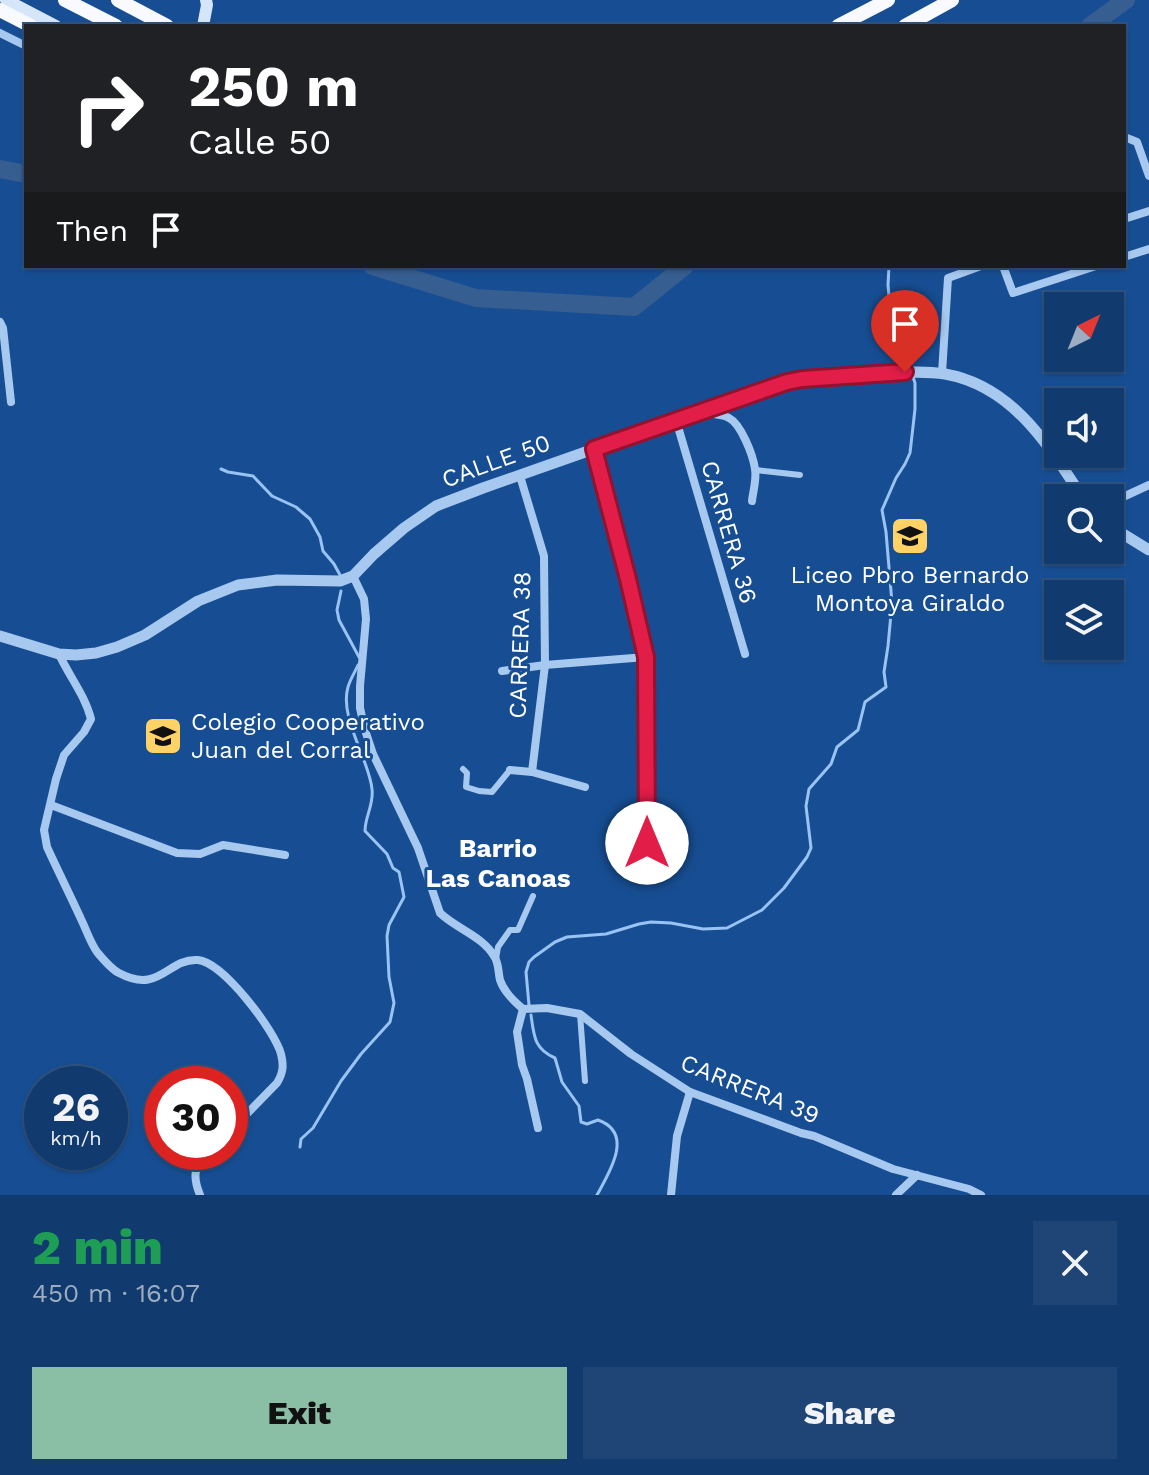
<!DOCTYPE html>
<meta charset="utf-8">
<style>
:root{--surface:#113a6e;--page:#1e4576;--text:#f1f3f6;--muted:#9cadc2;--line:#305481;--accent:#8abfa5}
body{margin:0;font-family:"Work Sans",sans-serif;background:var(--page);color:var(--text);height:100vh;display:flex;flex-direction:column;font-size:30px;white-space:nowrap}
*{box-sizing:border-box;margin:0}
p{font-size:26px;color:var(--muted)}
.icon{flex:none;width:44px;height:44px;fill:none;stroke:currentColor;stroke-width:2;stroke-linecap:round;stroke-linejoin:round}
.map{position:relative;height:1195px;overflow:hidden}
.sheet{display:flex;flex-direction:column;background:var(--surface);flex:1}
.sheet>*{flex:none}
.banner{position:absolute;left:24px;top:24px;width:1102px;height:244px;border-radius:0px;box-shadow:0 2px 6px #0004,0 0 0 2px var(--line);background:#202124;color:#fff;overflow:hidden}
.needle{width:52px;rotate:43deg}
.fabs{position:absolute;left:1044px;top:292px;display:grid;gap:16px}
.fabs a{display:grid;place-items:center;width:80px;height:80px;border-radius:0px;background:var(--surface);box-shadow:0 2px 6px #0004,0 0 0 2px var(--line);font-size:40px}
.speed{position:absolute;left:24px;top:1066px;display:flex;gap:16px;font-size:40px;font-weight:700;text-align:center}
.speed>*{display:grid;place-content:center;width:104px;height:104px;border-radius:50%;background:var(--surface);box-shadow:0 2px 6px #0004,0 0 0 2px var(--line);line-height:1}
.speed small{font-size:20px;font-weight:400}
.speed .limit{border:12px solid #d22;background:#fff;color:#111}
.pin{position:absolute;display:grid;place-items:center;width:68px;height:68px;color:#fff;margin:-82px -34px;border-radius:50% 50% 50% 0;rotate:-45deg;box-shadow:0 0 8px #0007}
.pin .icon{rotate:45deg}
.me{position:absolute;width:88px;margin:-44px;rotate:0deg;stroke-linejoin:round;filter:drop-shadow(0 0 6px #0008)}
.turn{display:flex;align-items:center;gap:28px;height:168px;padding:0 32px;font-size:36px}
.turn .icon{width:104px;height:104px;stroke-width:2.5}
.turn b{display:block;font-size:56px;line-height:68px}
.then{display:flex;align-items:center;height:76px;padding:0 32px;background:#0003;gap:16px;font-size:30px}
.round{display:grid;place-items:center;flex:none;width:84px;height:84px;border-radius:0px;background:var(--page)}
.head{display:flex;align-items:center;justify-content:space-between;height:136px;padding:0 32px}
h1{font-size:48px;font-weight:800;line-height:60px;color:#1e9e55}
.action{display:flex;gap:16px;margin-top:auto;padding:16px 32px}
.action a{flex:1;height:92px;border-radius:0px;background:var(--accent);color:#111;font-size:32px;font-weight:800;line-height:92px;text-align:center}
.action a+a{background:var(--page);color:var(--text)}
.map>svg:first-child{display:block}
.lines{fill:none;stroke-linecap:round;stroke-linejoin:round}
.stream{stroke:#99c3f3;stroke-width:3}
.river{stroke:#365e90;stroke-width:18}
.pedestrian{stroke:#a7c9f0;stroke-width:6}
.minor{stroke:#a7c9f0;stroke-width:8}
.tertiary{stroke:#a7c9f0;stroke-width:11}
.secondary{stroke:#d5e6fb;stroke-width:12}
.trunk{stroke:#f8faff;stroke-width:14}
.route-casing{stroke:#92132f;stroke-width:20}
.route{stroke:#e11d48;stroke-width:14}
.labels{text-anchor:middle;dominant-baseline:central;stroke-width:6;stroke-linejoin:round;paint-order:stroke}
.street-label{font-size:24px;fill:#fff;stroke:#174e93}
.poi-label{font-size:24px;fill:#fff;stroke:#174e93}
.neighbourhood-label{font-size:26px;font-weight:bold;fill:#fff;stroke:#174e93}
</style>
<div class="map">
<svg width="1149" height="1195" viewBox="0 0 1149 1195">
<rect width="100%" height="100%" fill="#174e93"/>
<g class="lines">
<!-- stream -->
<g class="stream">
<polyline points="889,266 888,285 891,317 910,370"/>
<polyline points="221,469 228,472 253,476 272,496 296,507 310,519 320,537 323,551 334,564 340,575"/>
<polyline points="341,591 337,610 339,620 359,657"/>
<polyline points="529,1005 526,972 529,962 534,957 555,942 567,937 606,934 639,924 651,922 671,923 703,929 727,928 762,910 784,888 807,857 811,848 806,806 809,789 831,764 837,747 858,730 865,702 886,687 884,672 888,646 892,603 886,532 882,510 896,478 905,464 910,453 915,409 915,383 913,377"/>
<path d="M 531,1015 C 534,1036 534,1049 555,1058 L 562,1082 L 579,1106 L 581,1122 L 587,1124 L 598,1120 C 635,1133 609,1173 597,1195"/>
<path d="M 300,1147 L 301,1139 L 313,1128 L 341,1081 L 361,1054 L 390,1022 L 394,1003 L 389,977 L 387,936 L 389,925 L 404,897 L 399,872 L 393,868 L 387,854 L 365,831 C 365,816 374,805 372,789 C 369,759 339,718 348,687 C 350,680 355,672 358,665"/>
</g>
<!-- river -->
<g class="river">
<polyline points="1090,26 1126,0"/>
<polyline points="0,169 26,174"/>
<polyline points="372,266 476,298 634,307 685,266"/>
</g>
<!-- pedestrian -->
<g class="pedestrian">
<polyline points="756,470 800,475"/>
<polyline points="463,769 467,773 466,787 479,791 492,792 510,770"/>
<polyline points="496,959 498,947 510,930 518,930 533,896"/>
<polyline points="580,1014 585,1081"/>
</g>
<!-- minor -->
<g class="minor">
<polyline points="0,33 26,46"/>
<polyline points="1124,141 1127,138 1137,142 1149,176"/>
<polyline points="1124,219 1149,211"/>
<polyline points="1124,257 1149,249"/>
<polyline points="1003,266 1013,293 1096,266"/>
<polyline points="0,322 3,328 11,402"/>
<polyline points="942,373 948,278 981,266"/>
<path d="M 706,410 C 713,417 721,413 729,418 C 741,424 753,455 755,469 C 757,479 753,491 752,501"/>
<polyline points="676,420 745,654"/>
<polyline points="1110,423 1116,419"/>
<polyline points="594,449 628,579 646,657 647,874"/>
<polyline points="520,476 544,556 545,665 532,772"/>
<polyline points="1110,503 1149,485"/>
<path d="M 353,576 L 364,599 L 366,619 L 360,686 L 360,708 L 365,730 L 373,754 L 418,848 L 440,913 C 457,929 482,936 494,956 C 499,963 498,972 500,980 C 504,992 514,1001 523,1009 L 547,1008 L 580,1014 L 631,1054 L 690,1092 L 801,1133 L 814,1136 L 893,1169 L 969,1189 L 981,1195"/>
<path d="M 59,654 C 69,676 85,695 91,719 L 84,732 L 64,755 L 56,779 L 44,830 L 47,847 C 58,871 70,895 81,919 C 86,929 90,942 97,952 C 102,958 111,969 119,973 C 160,995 167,958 198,960 C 223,962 275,1031 281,1054 C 284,1066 283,1073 277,1083 L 230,1131"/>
<polyline points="502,671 545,665 646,657"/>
<polyline points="510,770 532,772 585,787"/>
<polyline points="51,805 177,853 200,854 223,845 285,855"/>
<polyline points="523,1009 517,1032 522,1065 527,1079 538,1128"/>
<path d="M 200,1195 C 192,1175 194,1167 209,1152"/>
<polyline points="671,1195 677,1136 690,1092"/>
<polyline points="896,1195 917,1175"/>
</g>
<!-- tertiary -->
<g class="tertiary">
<polyline points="1110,526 1149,550"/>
<path d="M 0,636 L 59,654 L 76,655 L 96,653 L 117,647 L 145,635 L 198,601 L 238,585 L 277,580 L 340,581 L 353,576 L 374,554 L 404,528 L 436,506 L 483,488 L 773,386 C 805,377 838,377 871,374 C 895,373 921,370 945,374 C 1013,386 1048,445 1083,498"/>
</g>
<!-- secondary -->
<g class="secondary">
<polyline points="6,0 56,26"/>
<polyline points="203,26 207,5 206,0"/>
</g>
<!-- trunk -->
<g class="trunk">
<polyline points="65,0 116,26"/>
<polyline points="118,0 167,26"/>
<polyline points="0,10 31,26"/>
<polyline points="838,26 888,0"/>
<polyline points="905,26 952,0"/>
</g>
</g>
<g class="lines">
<!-- route casing -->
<g class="route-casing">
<polyline id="route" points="647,843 646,657 628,579 594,449 787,382 802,379 905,372"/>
</g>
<!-- route -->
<use href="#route" class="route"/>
</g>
<!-- icons -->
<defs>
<g id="school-square" transform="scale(2)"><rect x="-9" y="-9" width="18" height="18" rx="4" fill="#ffd266" stroke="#174e93"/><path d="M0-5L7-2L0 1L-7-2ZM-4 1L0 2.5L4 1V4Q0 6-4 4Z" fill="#111"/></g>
</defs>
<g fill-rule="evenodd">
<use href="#school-square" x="910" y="536"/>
<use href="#school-square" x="163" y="736"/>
</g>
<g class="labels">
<!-- street labels -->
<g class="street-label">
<text transform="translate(496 461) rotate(-20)">CALLE 50</text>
<text transform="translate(729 532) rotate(74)">CARRERA 36</text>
<text transform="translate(520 645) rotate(-88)">CARRERA 38</text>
<text transform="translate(750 1089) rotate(22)">CARRERA 39</text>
</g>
<!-- poi labels -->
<g class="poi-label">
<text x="910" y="575">Liceo Pbro Bernardo<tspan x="910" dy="28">Montoya Giraldo</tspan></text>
<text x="191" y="722" text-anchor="start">Colegio Cooperativo<tspan x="191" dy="28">Juan del Corral</tspan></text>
</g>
<!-- neighbourhood labels -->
<g class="neighbourhood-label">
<text x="498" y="848">Barrio<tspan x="498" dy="30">Las Canoas</tspan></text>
</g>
</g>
</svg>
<div class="fabs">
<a><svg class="needle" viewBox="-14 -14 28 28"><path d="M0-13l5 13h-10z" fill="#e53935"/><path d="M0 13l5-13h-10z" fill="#9cadc2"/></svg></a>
<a><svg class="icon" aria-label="sound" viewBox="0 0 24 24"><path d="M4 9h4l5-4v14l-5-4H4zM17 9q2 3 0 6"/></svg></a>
<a><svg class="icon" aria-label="search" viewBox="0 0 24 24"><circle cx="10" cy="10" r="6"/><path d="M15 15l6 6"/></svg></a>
<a><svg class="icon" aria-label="layers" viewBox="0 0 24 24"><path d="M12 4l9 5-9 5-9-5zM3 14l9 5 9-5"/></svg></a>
</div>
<div class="speed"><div>26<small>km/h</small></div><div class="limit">30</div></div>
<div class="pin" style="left:905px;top:372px;background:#d93025"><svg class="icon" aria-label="arrive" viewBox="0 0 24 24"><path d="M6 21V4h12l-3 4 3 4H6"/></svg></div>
<svg class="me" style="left:647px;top:843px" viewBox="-20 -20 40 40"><circle r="19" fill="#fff"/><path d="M0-13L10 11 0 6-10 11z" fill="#e11d48"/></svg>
<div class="banner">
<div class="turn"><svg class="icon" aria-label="right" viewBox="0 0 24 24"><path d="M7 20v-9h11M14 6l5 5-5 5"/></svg><div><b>250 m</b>Calle 50</div></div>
<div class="then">Then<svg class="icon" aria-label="arrive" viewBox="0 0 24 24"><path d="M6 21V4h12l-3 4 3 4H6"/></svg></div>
</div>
</div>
<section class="sheet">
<div class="head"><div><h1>2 min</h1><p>450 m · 16:07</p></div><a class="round"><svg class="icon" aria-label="close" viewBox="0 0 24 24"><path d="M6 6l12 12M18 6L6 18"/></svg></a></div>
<div class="action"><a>Exit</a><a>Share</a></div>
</section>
